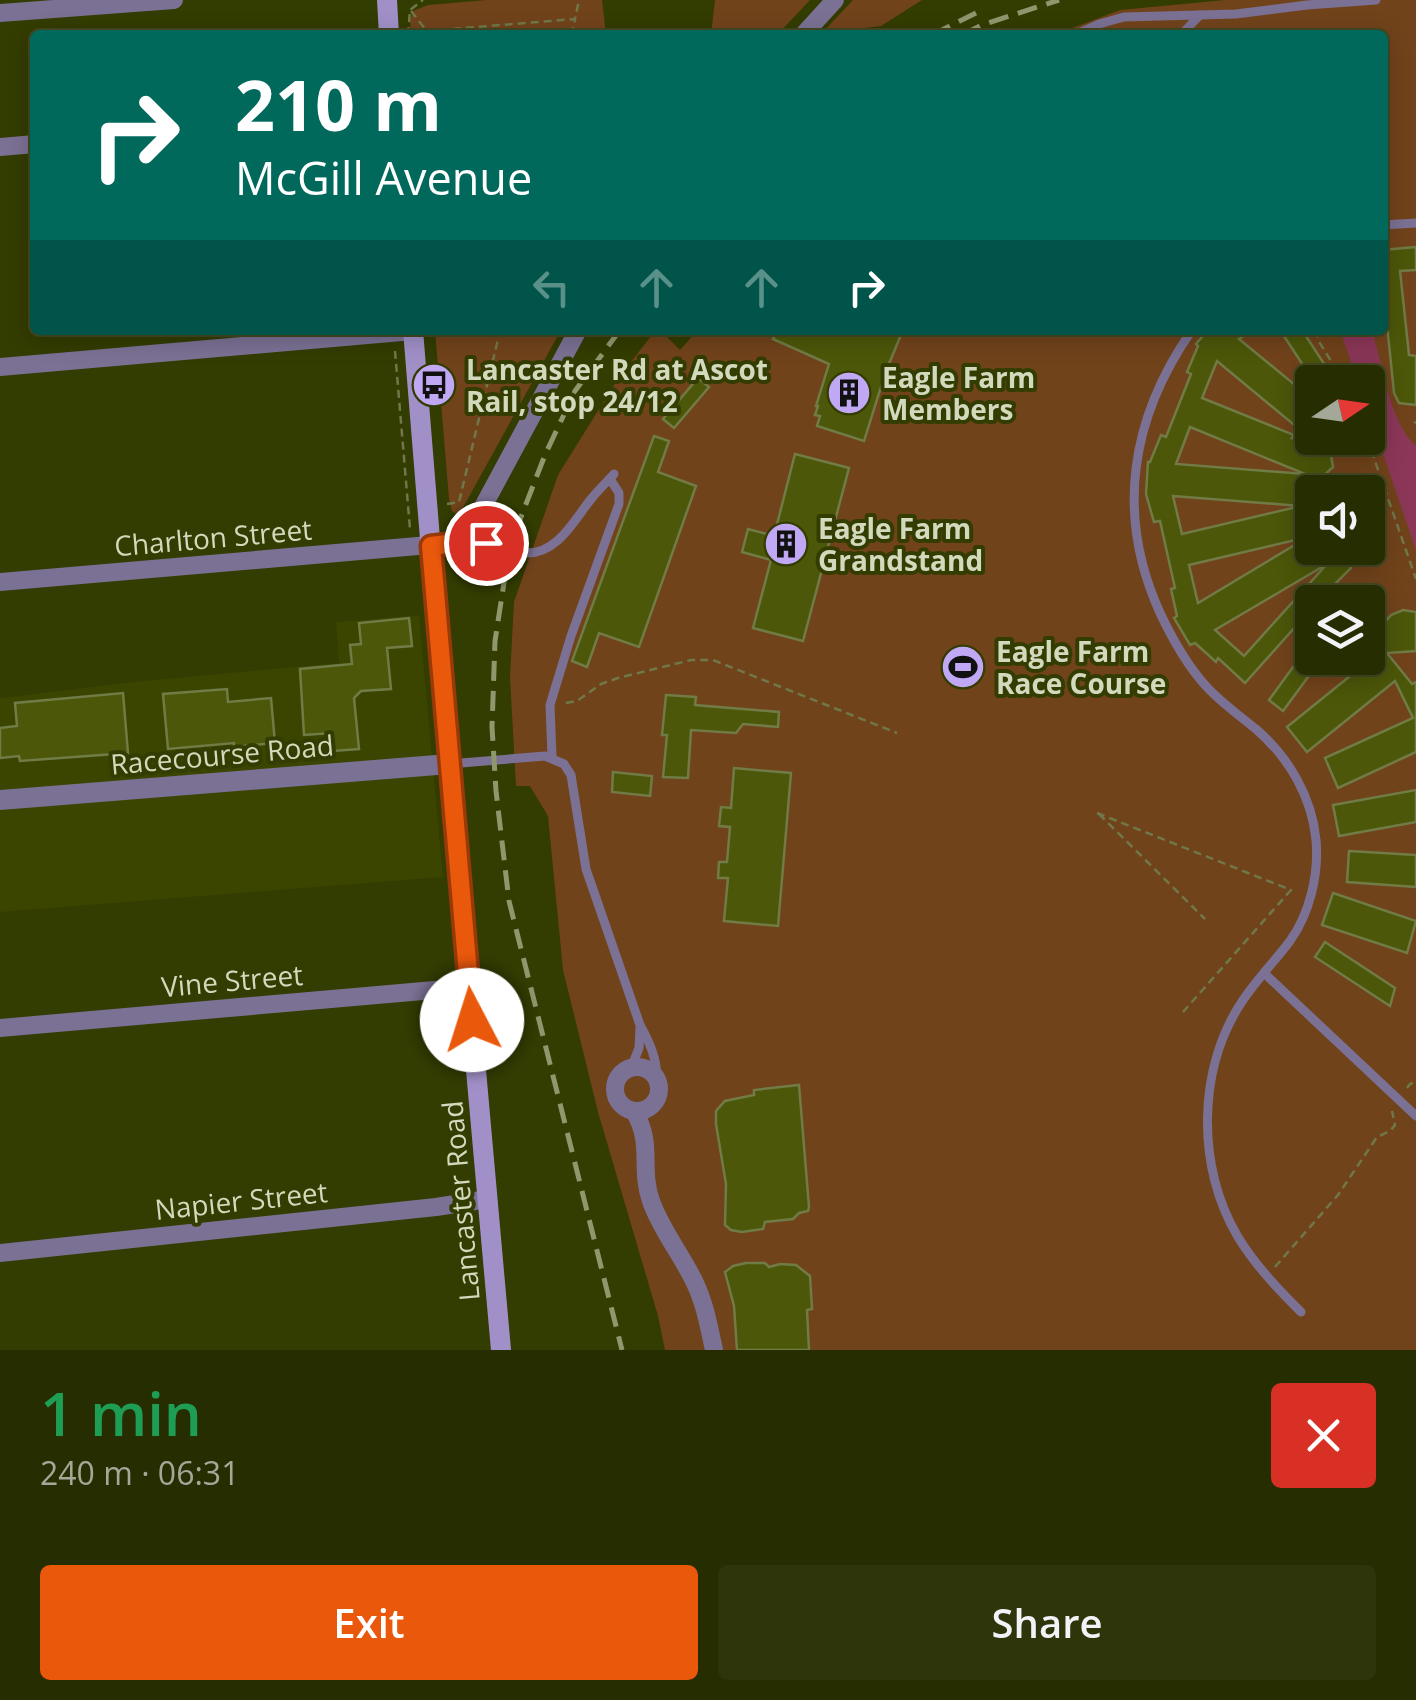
<!DOCTYPE html>
<meta charset="utf-8">
<style>
:root{--surface:#262d01;--page:#2e350b;--text:#f1f3f6;--muted:#a4a899;--line:#424923;--accent:#ea580c}
body{margin:0;font-family:"Open Sans",sans-serif;background:var(--page);color:var(--text);height:100vh;display:flex;flex-direction:column;font-size:38px;white-space:nowrap}
*{box-sizing:border-box;margin:0}
p{font-size:32px;color:var(--muted)}
.icon{flex:none;width:55px;height:55px;fill:none;stroke:currentColor;stroke-width:2;stroke-linecap:round;stroke-linejoin:round}
.map{position:relative;height:1350px;overflow:hidden}
.drawer{display:flex;flex-direction:column;background:var(--surface);flex:1}
.drawer>*{flex:none}
.top-card{position:absolute;left:30px;top:30px;width:1358px;height:305px;border-radius:10px;box-shadow:0 5px 25px #0003,0 0 0 2px var(--line);background:#00695c;color:#fff;overflow:hidden}
.needle{width:65px;rotate:77deg}
.tools{position:absolute;left:1295px;top:365px;display:grid;gap:20px}
.tools a{display:grid;place-items:center;width:90px;height:90px;border-radius:10px;background:var(--surface);box-shadow:0 5px 25px #0003,0 0 0 2px var(--line);font-size:50px}
.pin{position:absolute;display:grid;place-items:center;width:85px;height:85px;color:#fff;margin:-42px;border:5px solid #fff;border-radius:50%;box-shadow:0 2px 10px #0007}
.me{position:absolute;width:110px;margin:-55px;rotate:355deg;stroke-linejoin:round;filter:drop-shadow(0 0 8px #0008)}
.turn{display:flex;align-items:center;gap:35px;height:210px;padding:0 40px;font-size:45px}
.turn .icon{width:130px;height:130px;stroke-width:2.5}
.turn b{display:block;font-size:70px;line-height:85px}
.lanes{display:flex;align-items:center;height:95px;padding:0 40px;background:#0003;justify-content:center;gap:50px;direction:ltr}
.lanes .off{opacity:.35}
.round{display:grid;place-items:center;flex:none;width:105px;height:105px;border-radius:10px;background:var(--page)}
.head{display:flex;align-items:center;justify-content:space-between;height:170px;padding:0 40px}
h1{font-size:60px;font-weight:600;line-height:75px;color:#1e9e55}
.button{display:flex;gap:20px;margin-top:auto;padding:20px 40px}
.button a{flex:1;height:115px;border-radius:10px;background:var(--accent);color:#fff;font-size:40px;font-weight:600;line-height:115px;text-align:center}
.button a+a{background:var(--page);color:var(--text)}
.map>svg:first-child{display:block}
.built{fill:#3b4500}
.green{fill:#71431b;fill-rule:evenodd}
.water{fill:#8c3758}
.building{fill:#4c5709;stroke:#707b45;stroke-width:2.5;fill-rule:evenodd}
.lines{fill:none;stroke-linecap:round;stroke-linejoin:round}
.path{stroke:#707849;stroke-width:2.5;stroke-dasharray:8 5;stroke-linecap:butt}
.service{stroke:#7b7194;stroke-width:9}
.minor{stroke:#7b7194;stroke-width:18}
.tertiary{stroke:#7b7194;stroke-width:20}
.secondary{stroke:#a190c8;stroke-width:20}
.rail{stroke:#8f976d;stroke-width:5;stroke-dasharray:20 10;stroke-linecap:butt}
.route-casing{stroke:#983908;stroke-width:25}
.route{stroke:#ea580c;stroke-width:18}
.labels{text-anchor:middle;dominant-baseline:central;stroke-width:8;stroke-linejoin:round;paint-order:stroke}
.poi-label{font-size:28px;font-weight:bold;fill:#d2d9bc;stroke:#333c01;text-anchor:start}
.street-label{font-size:28px;fill:#d2d9bc;stroke:#333c01}
</style>
<div class="map">
<svg width="1416" height="1350" viewBox="0 0 1416 1350">
<rect width="100%" height="100%" fill="#333c01"/>
<!-- built -->
<polygon class="built" points="419,615 443,877 0,912 0,698 143,681 339,663 336,622"/>
<!-- green -->
<g class="green">
<polygon points="487,0 602,0 606,35 411,35 410,20 413,11 428,5"/>
<polygon points="715,0 810,0 777,35 711,35"/>
<polygon points="853,0 922,0 881,26 822,33"/>
<path d="M 1225,0 L 1416,0 L 1416,1350 L 665,1350 L 658,1316 L 598,1112 L 563,970 L 548,816 L 530,786 L 516,786 L 510,677 L 514,602 L 558,475 L 619,377 L 656,330 L 660,330 L 680,350 L 698,330 L 1382,330 L 1382,35 L 1054,35 L 1120,10 ZM 1312,382 L 1368,382 L 1368,438 L 1312,438 ZM 1312,492 L 1368,492 L 1368,548 L 1312,548 ZM 1312,602 L 1368,602 L 1368,658 L 1312,658 Z"/>
<polygon points="435,330 561,330 460,513 456,514 452,511 449,499"/>
</g>
<!-- water -->
<path class="water" d="M 1340,330 L 1372,330 C 1382,364 1390,423 1416,446 L 1416,550 L 1368,410 L 1368,382 L 1358,382 Z"/>
<!-- building -->
<g class="building">
<polygon points="1416,247 1416,270 1400,271 1409,355 1416,356 1416,405 1399,403 1394,393 1382,276 1382,250"/>
<polygon points="777,330 903,330 886,371 864,441 817,426 820,416 815,415 818,406 816,406 829,364 773,339"/>
<path d="M 1208,330 L 1252,330 L 1239,339 L 1312,399 L 1312,412 L 1299,429 L 1217,361 L 1202,398 L 1294,435 L 1292,438 L 1301,438 L 1318,445 L 1310,438 L 1362,438 L 1362,446 L 1330,449 L 1333,467 L 1319,480 L 1327,492 L 1312,492 L 1312,548 L 1336,548 L 1333,553 L 1350,560 L 1351,568 L 1317,602 L 1312,602 L 1312,608 L 1245,683 L 1218,658 L 1216,662 L 1195,643 L 1190,645 L 1174,618 L 1177,616 L 1171,589 L 1175,588 L 1160,521 L 1154,522 L 1146,494 L 1148,462 L 1150,462 L 1161,435 L 1166,437 L 1191,374 L 1187,372 L 1198,346 L 1196,344 ZM 1190,427 L 1305,474 L 1176,464 ZM 1173,496 L 1301,506 L 1182,534 ZM 1308,537 L 1198,603 L 1189,565 ZM 1327,564 L 1244,656 L 1215,630 Z"/>
<polygon points="1280,330 1302,330 1336,382 1314,382"/>
<polygon points="698,378 709,387 674,428 663,419"/>
<polygon points="654,436 669,441 658,472 696,486 639,647 599,633 587,667 572,661"/>
<polygon points="795,454 849,468 803,641 753,628 771,560 742,552 748,529 774,536"/>
<polygon points="1403,610 1416,612 1416,651 1387,653 1412,684 1416,682 1416,752 1338,788 1325,758 1413,718 1395,681 1307,752 1287,727 1381,651 1368,641 1368,619 1380,628 1391,615"/>
<polygon points="409,618 412,646 387,648 391,689 361,691 354,698 359,749 333,751 332,733 304,735 300,669 352,664 350,645 361,644 359,623"/>
<polygon points="1312,641 1312,658 1322,658 1283,711 1269,700"/>
<polygon points="227,689 228,702 271,698 275,743 234,747 234,743 168,749 163,694"/>
<polygon points="123,693 128,753 20,761 19,756 0,758 0,728 17,726 15,703"/>
<polygon points="666,695 696,697 695,705 779,712 778,727 743,724 736,733 691,730 688,778 663,777 667,735 662,735"/>
<polygon points="734,768 791,773 778,926 724,921 728,878 718,878 719,862 727,862 730,827 719,826 721,807 731,808"/>
<polygon points="613,772 652,776 650,796 612,792"/>
<polygon points="1416,790 1416,822 1339,836 1333,805"/>
<polygon points="1349,851 1416,855 1416,887 1347,882"/>
<polygon points="1333,893 1416,921 1407,953 1322,925"/>
<polygon points="1325,942 1395,988 1390,1006 1315,957"/>
<polygon points="799,1085 809,1207 808,1211 799,1213 793,1219 765,1222 763,1229 742,1232 731,1230 725,1225 726,1184 716,1124 716,1111 725,1101 754,1095 754,1090"/>
<polygon points="746,1263 765,1263 769,1267 780,1264 796,1265 810,1276 812,1309 807,1310 809,1350 737,1350 734,1306 725,1272 733,1266"/>
</g>
<g class="lines">
<!-- path -->
<g class="path">
<polyline points="411,11 430,35"/>
<polyline points="427,31 575,19 579,0"/>
<polyline points="408,35 410,10 423,0"/>
<polyline points="571,35 575,20"/>
<polyline points="583,35 606,33"/>
<polyline points="497,330 502,332 508,330"/>
<polyline points="642,330 648,336 654,330"/>
<polyline points="663,330 665,332"/>
<polyline points="1315,330 1318,340 1344,382"/>
<polyline points="395,351 410,529"/>
<polyline points="1414,422 1416,423"/>
<polyline points="1367,438 1416,579"/>
<polyline points="447,504 459,502 500,331"/>
<polyline points="566,703 577,701 601,684 618,678 691,660 713,660 897,733"/>
<polyline points="1097,813 1291,890 1183,1012"/>
<polyline points="1099,814 1205,919"/>
<polyline points="1407,1088 1410,1084 1416,1082"/>
<polyline points="1275,1267 1338,1195 1377,1137 1390,1131 1395,1125 1392,1111"/>
</g>
<!-- service -->
<g class="service">
<polyline points="1074,35 1099,24 1124,17 1236,14 1307,5 1376,0"/>
<polyline points="1181,35 1200,15"/>
<polyline points="1382,225 1416,223"/>
<path d="M 1192,330 C 1130,419 1115,516 1161,615 C 1173,640 1187,665 1205,685 C 1220,702 1239,715 1257,730 C 1289,758 1312,797 1316,840 C 1319,874 1310,913 1290,941 C 1275,961 1257,979 1243,1000 C 1197,1068 1196,1167 1238,1237 C 1255,1265 1278,1289 1301,1312"/>
<path d="M 464,542 C 486,541 506,552 527,553 C 559,553 575,518 592,498 C 599,489 607,482 614,474"/>
<polyline points="552,757 550,705 571,636 619,504 619,493 610,479"/>
<path d="M 449,764 L 545,756 L 564,764 L 571,775 L 586,869 L 640,1025 C 650,1043 657,1059 657,1079"/>
<polyline points="1264,973 1416,1116"/>
<polyline points="631,1068 639,1048 640,1028"/>
</g>
<!-- minor -->
<g class="minor">
<polyline points="0,13 174,0"/>
<polyline points="803,35 835,0"/>
<polyline points="0,147 35,144"/>
<polyline points="0,367 413,331"/>
<polyline points="0,582 464,542 578,330"/>
<polyline points="0,1028 469,987"/>
<circle cx="637" cy="1089" r="22"/>
<path d="M 634,1111 C 654,1145 639,1166 651,1201 C 661,1230 682,1255 695,1283 C 705,1304 709,1327 714,1350"/>
<polyline points="0,1253 436,1207 488,1199"/>
</g>
<!-- tertiary -->
<polyline class="tertiary" points="0,800 449,764"/>
<!-- secondary -->
<g class="secondary">
<polyline points="387,0 389,35"/>
<polyline points="413,330 445,723 501,1350"/>
</g>
<!-- rail -->
<g class="rail">
<polyline points="932,35 976,13"/>
<polyline points="962,35 982,25 1059,0"/>
<polyline points="620,330 575,391 545,455 514,535 507,563 495,641 492,727 496,791 509,901 622,1350"/>
</g>
</g>
<g class="lines">
<!-- route casing -->
<g class="route-casing">
<polyline id="route" points="472,1020 431,546 464,542 486,543"/>
</g>
<!-- route -->
<use href="#route" class="route"/>
</g>
<!-- icons -->
<defs>
<g id="bus-disc" transform="scale(2.25)"><circle r="9.5" fill="#c0a8f4" stroke="#333c01"/><path d="M-5-6H5V4H4V6H2V4H-2V6H-4V4H-5ZM-3.5-4V0h7V-4ZM-3.5 1.2v1.5H-2V1.2ZM2 1.2v1.5H3.5V1.2Z" fill="#111"/></g>
<g id="building-disc" transform="scale(2.25)"><circle r="9.5" fill="#c0a8f4" stroke="#333c01"/><path d="M-4-6H4V6H1V3H-1V6H-4ZM-2.5-4.3h1.7v1.8h-1.7ZM.8-4.3h1.7v1.8H.8ZM-2.5-1h1.7V.8h-1.7ZM.8-1h1.7V.8H.8Z" fill="#111"/></g>
<g id="stadium-disc" transform="scale(2.25)"><circle r="9.5" fill="#c0a8f4" stroke="#333c01"/><path d="M0-5a6.5 5 0 1 0 0 10a6.5 5 0 1 0 0-10ZM-3.5-1.8h7v3.6h-7Z" fill="#111"/></g>
</defs>
<g fill-rule="evenodd">
<use href="#bus-disc" x="434" y="385"/>
<use href="#building-disc" x="849" y="393"/>
<use href="#building-disc" x="786" y="544"/>
<use href="#stadium-disc" x="963" y="667"/>
</g>
<g class="labels">
<!-- poi labels -->
<g class="poi-label">
<text x="466" y="369">Lancaster Rd at Ascot<tspan x="466" dy="32">Rail, stop 24/12</tspan></text>
<text x="882" y="377">Eagle Farm<tspan x="882" dy="32">Members</tspan></text>
<text x="818" y="528">Eagle Farm<tspan x="818" dy="32">Grandstand</tspan></text>
<text x="996" y="651">Eagle Farm<tspan x="996" dy="32">Race Course</tspan></text>
</g>
<!-- street labels -->
<g class="street-label">
<text transform="translate(213 537) rotate(-5)">Charlton Street</text>
<text transform="translate(222 754) rotate(-5)">Racecourse Road</text>
<text transform="translate(232 980) rotate(-5)">Vine Street</text>
<text transform="translate(241 1200) rotate(-6)">Napier Street</text>
<text transform="translate(460 1201) rotate(-95)">Lancaster Road</text>
</g>
</g>
</svg>
<div class="tools">
<a><svg class="needle" viewBox="-14 -14 28 28"><path d="M0-13l5 13h-10z" fill="#e53935"/><path d="M0 13l5-13h-10z" fill="#a4a899"/></svg></a>
<a><svg class="icon" aria-label="sound" viewBox="0 0 24 24"><path d="M4 9h4l5-4v14l-5-4H4zM17 9q2 3 0 6"/></svg></a>
<a><svg class="icon" aria-label="layers" viewBox="0 0 24 24"><path d="M12 4l9 5-9 5-9-5zM3 14l9 5 9-5"/></svg></a>
</div>
<div class="pin" style="left:486px;top:543px;background:#d93025"><svg class="icon" aria-label="arrive" viewBox="0 0 24 24"><path d="M6 21V4h12l-3 4 3 4H6"/></svg></div>
<svg class="me" style="left:472px;top:1020px" viewBox="-20 -20 40 40"><circle r="19" fill="#fff"/><path d="M0-13L10 11 0 6-10 11z" fill="#ea580c"/></svg>
<div class="top-card">
<div class="turn"><svg class="icon" aria-label="right" viewBox="0 0 24 24"><path d="M7 20v-9h11M14 6l5 5-5 5"/></svg><div><b>210 m</b>McGill Avenue</div></div>
<div class="lanes"><svg class="icon off" aria-label="left" viewBox="0 0 24 24"><path d="M17 20v-9H6M10 6l-5 5 5 5"/></svg><svg class="icon off" aria-label="ahead" viewBox="0 0 24 24"><path d="M12 20V5M6 11l6-6 6 6"/></svg><svg class="icon off" aria-label="ahead" viewBox="0 0 24 24"><path d="M12 20V5M6 11l6-6 6 6"/></svg><svg class="icon" aria-label="right" viewBox="0 0 24 24"><path d="M7 20v-9h11M14 6l5 5-5 5"/></svg></div>
</div>
</div>
<section class="drawer">
<div class="head"><div><h1>1 min</h1><p>240 m · 06:31</p></div><a class="round" style="background:#d93025;color:#fff"><svg class="icon" aria-label="close" viewBox="0 0 24 24"><path d="M6 6l12 12M18 6L6 18"/></svg></a></div>
<div class="button"><a>Exit</a><a>Share</a></div>
</section>
